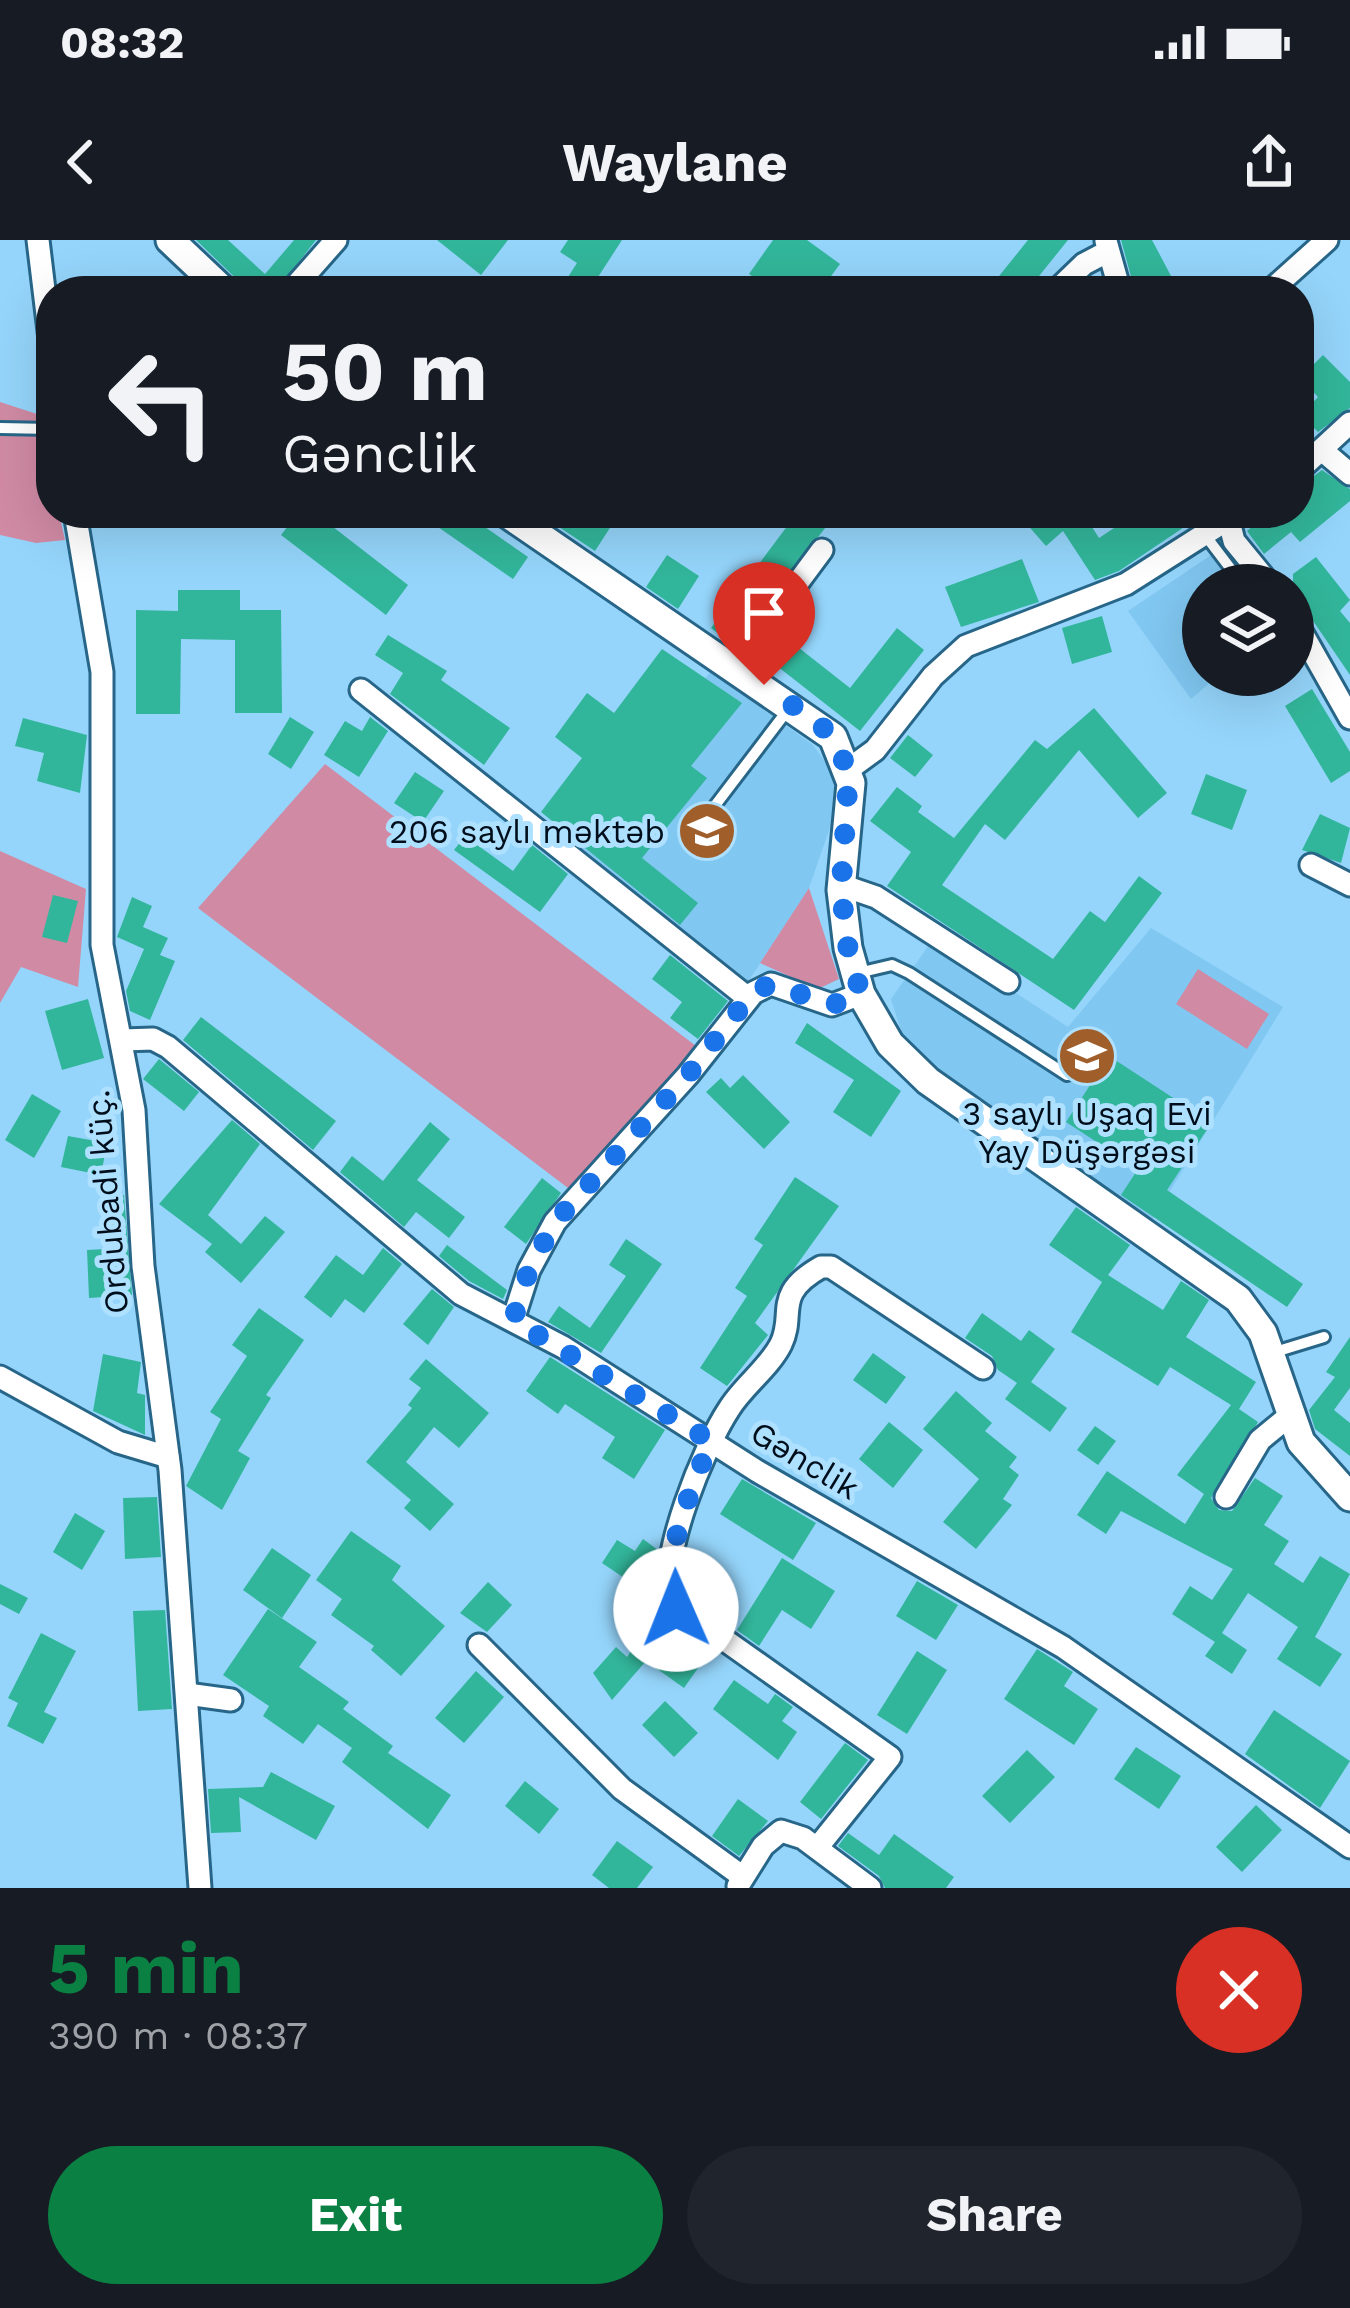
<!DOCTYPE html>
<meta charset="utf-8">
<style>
:root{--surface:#171b24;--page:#20242c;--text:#f1f3f6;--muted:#9ea1a6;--accent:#0b8043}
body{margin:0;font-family:"Work Sans",sans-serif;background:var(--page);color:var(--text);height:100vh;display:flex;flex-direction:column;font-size:45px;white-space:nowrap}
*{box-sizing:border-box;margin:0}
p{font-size:39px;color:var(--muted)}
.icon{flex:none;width:66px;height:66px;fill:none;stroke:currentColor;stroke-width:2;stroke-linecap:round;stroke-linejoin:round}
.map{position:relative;height:1648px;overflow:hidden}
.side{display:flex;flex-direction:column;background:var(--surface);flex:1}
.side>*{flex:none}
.top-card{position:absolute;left:36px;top:36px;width:1278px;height:252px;border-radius:48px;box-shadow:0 12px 48px #0002;background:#171b24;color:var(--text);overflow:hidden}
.fabs{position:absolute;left:1182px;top:324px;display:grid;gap:24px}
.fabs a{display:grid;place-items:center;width:132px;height:132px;border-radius:50%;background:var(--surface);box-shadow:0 12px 48px #0002;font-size:60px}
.pin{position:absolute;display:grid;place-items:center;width:102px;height:102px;color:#fff;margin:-123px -51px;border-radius:50% 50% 50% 0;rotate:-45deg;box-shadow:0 0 12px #0007}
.pin .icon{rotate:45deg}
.me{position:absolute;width:132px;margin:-66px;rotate:359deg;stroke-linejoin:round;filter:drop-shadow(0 0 9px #0008)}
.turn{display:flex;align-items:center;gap:42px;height:252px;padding:0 48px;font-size:54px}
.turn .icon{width:156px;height:156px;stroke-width:2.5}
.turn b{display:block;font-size:84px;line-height:102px}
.round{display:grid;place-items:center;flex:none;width:126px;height:126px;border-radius:63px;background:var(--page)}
.overview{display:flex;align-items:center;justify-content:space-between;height:204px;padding:0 48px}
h1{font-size:72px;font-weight:700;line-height:90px;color:var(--accent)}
.primary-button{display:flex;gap:24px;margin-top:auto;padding:24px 48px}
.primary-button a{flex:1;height:138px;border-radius:72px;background:var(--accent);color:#fff;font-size:48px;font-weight:700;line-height:138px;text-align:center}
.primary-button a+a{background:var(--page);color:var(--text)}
.status{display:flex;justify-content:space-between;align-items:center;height:84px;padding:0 60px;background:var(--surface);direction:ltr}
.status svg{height:33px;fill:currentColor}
header{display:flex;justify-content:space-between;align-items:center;height:156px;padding:0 48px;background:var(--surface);font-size:54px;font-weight:700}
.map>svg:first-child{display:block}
.built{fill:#80c7f1}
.green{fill:#d08aa4}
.building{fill:#32b69b}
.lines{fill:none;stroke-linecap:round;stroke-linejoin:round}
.service-casing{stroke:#276688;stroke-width:16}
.minor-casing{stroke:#276688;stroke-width:27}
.tertiary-casing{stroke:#276688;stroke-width:33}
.service{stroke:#fff;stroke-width:10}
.minor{stroke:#fff;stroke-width:21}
.tertiary{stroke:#fff;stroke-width:27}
.route{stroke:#1a73e8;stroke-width:21;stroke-dasharray:0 37.8}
.labels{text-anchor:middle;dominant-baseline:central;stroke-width:10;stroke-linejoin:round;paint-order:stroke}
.poi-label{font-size:33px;fill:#000e1b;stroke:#aee0ff;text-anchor:end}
.street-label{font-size:33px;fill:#000e1b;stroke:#aee0ff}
</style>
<div class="status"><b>08:32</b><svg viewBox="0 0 49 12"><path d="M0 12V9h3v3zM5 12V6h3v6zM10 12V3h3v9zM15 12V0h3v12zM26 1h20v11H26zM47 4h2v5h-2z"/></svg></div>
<header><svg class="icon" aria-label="back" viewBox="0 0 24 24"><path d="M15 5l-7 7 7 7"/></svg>Waylane<svg class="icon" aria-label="share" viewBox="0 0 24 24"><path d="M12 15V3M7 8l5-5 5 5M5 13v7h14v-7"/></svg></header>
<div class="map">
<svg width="1350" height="1648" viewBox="0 0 1350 1648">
<rect width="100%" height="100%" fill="#95d5fb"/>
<!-- built -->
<g class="built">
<polygon points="1226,305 1256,345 1203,345 1203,435 1219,435 1191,459 1128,371"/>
<polygon points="711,431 813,505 831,530 836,552 835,573 809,648 744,748 572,608"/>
<polygon points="1151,688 1283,767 1152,980 939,836 903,797 891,759 933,699 1068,787"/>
</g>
<!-- green -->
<g class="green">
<polygon points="0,162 40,175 51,273 59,273 65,300 36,303 0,295"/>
<polygon points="325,524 696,806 572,951 198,668"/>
<polygon points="0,611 86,649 78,747 21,727 0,763"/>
<polygon points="809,648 839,739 818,749 760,723"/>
<polygon points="1198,729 1269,774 1247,809 1176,764"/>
</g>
<!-- building -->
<g class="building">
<polygon points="196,0 228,0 265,34 294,0 316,0 276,51 249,51"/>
<polygon points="437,0 508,0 481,35"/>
<polygon points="568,0 622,0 589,51 559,51 577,23 560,12"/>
<polygon points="773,0 807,0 840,24 820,51 772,51 749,34"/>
<polygon points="1028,0 1068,0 1027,51 987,51"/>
<polygon points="1121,0 1152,0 1179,51 1135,51"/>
<polygon points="1323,115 1350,142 1350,168 1318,192 1301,175 1318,157 1300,138"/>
<polygon points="1322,230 1350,249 1350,261 1300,302 1291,292 1264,314 1247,291 1268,273 1299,273 1299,247"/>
<polygon points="298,273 315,273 408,345 386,375 281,295"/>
<polygon points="443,273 465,273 528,317 513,339 435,285"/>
<polygon points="538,273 604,273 615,280 595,311"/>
<polygon points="797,273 837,273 733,405 711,388"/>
<polygon points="1017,273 1083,273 1099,298 1126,280 1122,273 1205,273 1119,331 1095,340 1063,291 1046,306"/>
<polygon points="667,315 699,336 678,369 646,347"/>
<polygon points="1316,317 1350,360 1340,371 1350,383 1350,435 1305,369 1293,361 1293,334"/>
<polygon points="1022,319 1039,362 961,387 945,347"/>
<polygon points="178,350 240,350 240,370 281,370 282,473 235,473 235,400 181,399 180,474 136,474 136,370 178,371"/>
<polygon points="1102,376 1112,412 1072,424 1062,388"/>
<polygon points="897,388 924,410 860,491 777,426 794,404 850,448"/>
<polygon points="388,395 447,431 441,440 510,488 484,525 390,454 403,433 375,415"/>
<polygon points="662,409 742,463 691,526 707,538 642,618 698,663 680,685 541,572 582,518 555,497 587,453 614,473"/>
<polygon points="1312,449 1350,512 1350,531 1331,543 1285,466"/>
<polygon points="1094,468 1167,553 1138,578 1079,510 1005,600 985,584 942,645 1053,719 1090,671 1105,682 1139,636 1162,653 1074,770 887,646 911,612 870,581 897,547 922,566 918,572 954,598 1035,500 1047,509"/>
<polygon points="290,477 314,492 291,529 268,514"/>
<polygon points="370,477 388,491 359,537 324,515 345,481 362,491"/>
<polygon points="23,478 87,495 80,553 37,541 44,513 15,506"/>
<polygon points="908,495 933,515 915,537 890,518"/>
<polygon points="415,532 444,551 423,582 394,563"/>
<polygon points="1206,534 1247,550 1232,590 1191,574"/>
<polygon points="1320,574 1350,588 1341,623 1302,610"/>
<polygon points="465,596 513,631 532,605 568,634 540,672 454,610"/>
<polygon points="53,655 78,661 67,703 42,697"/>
<polygon points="132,657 152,666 143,687 168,698 160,715 175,721 150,780 130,771 126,751 144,709 117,697"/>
<polygon points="670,715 728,761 698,799 670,778 682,762 652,739"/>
<polygon points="88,759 104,818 62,830 45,771"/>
<polygon points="201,777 336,881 313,910 183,800"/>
<polygon points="807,783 901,851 871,897 833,872 854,840 795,803"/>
<polygon points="1109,816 1178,861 1175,867 1208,888 1167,950 1303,1044 1287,1067 1121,955 1138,929 1066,882"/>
<polygon points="159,819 199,852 184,871 143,839"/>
<polygon points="743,835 790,882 764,909 706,852 721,838 730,848"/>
<polygon points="32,854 61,871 34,918 5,900"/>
<polygon points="232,880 260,904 208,975 241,1004 265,976 285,992 241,1043 205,1012 212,1004 159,964"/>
<polygon points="430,882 450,899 417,940 465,977 449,998 416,972 404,987 340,932 352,916 383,941"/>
<polygon points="68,896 107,903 101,935 61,927"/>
<polygon points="795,937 839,966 755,1083 768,1095 727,1146 700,1128 747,1056 735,1048 763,1005 754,999"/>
<polygon points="542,938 561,953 526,1004 504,987"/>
<polygon points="124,955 132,1055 89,1058 87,1010 105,1009 102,956"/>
<polygon points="1076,967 1130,1005 1108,1035 1163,1070 1181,1041 1209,1060 1186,1097 1256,1142 1239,1169 1258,1182 1211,1258 1219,1270 1232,1271 1255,1238 1283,1256 1264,1285 1289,1301 1274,1324 1303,1343 1320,1316 1350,1334 1315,1397 1342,1414 1320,1447 1277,1419 1298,1387 1248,1353 1222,1393 1247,1410 1232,1434 1205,1416 1215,1402 1172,1374 1190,1346 1212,1360 1233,1329 1121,1271 1106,1294 1077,1275 1107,1231 1185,1284 1204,1254 1177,1235 1231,1165 1170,1127 1158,1146 1071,1092 1102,1042 1049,1005"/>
<polygon points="626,999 662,1024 601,1113 548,1082 559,1066 590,1088 626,1036 609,1025"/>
<polygon points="447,1005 507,1050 503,1059 469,1041 439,1016"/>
<polygon points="383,1008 402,1024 364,1073 345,1059 331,1078 304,1057 336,1015 363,1035"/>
<polygon points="432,1049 454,1067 428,1105 403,1084"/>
<polygon points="259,1068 304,1100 266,1155 271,1158 238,1211 250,1218 222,1270 186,1246 221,1179 210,1172 247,1116 232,1105"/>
<polygon points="982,1073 1021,1101 1029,1090 1055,1109 1031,1142 1067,1168 1050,1192 1005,1159 1017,1143 998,1130 992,1116 965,1098"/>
<polygon points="1350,1097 1350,1148 1334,1170 1350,1183 1350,1216 1315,1189 1309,1170 1335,1137 1326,1132"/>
<polygon points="873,1113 906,1137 886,1164 853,1140"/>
<polygon points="103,1114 141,1122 137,1153 145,1155 145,1195 93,1171"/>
<polygon points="550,1117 665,1190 634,1239 602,1218 615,1197 565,1164 558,1174 526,1151"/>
<polygon points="426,1119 489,1173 459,1208 434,1187 406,1222 454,1264 430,1291 404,1268 411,1260 366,1222 412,1168 408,1165 421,1148 409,1139"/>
<polygon points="956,1151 992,1183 985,1191 1017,1217 1009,1227 1019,1235 1003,1259 1012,1265 976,1309 943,1282 979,1239 923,1189"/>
<polygon points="889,1182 923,1210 893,1248 859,1219"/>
<polygon points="1095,1186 1116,1201 1098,1225 1077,1210"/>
<polygon points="742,1239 816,1283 793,1320 720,1274"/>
<polygon points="157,1257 161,1317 125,1319 123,1258"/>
<polygon points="75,1273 105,1291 82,1330 53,1312"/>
<polygon points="351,1291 401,1326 392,1340 445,1386 401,1436 371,1410 374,1406 331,1375 342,1359 316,1340"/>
<polygon points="643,1299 658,1310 654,1338 645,1352 602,1323 617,1300 635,1311"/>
<polygon points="272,1308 311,1335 282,1378 243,1350"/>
<polygon points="782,1318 835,1351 811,1389 782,1370 759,1406 737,1390"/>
<polygon points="917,1341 958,1365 936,1400 896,1376"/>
<polygon points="488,1342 512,1365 487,1392 460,1373"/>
<polygon points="0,1344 28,1358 19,1374 0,1364"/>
<polygon points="268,1369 317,1402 299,1427 349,1462 343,1469 393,1506 388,1513 451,1555 428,1589 342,1522 352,1508 318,1484 303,1504 263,1476 269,1466 223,1435"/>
<polygon points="165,1370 172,1469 138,1471 133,1371"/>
<polygon points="650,1384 703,1421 684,1448 646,1421 612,1460 593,1433 616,1407 627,1417"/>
<polygon points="41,1393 76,1411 44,1472 57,1478 43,1504 7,1486 18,1463 8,1458"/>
<polygon points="1037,1409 1073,1432 1064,1446 1098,1469 1074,1505 1004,1459"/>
<polygon points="917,1411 947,1430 907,1494 877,1475"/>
<polygon points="476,1431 504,1457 464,1503 435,1478"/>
<polygon points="734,1440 768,1464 775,1454 793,1467 782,1481 797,1492 778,1520 713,1469"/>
<polygon points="665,1461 698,1493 674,1517 642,1485"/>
<polygon points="1274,1470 1350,1521 1320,1568 1245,1514"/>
<polygon points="845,1503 868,1520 821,1579 800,1562"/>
<polygon points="1136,1507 1181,1536 1159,1569 1114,1539"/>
<polygon points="1027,1510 1055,1537 1010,1583 982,1556"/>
<polygon points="271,1532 335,1566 316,1600 239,1557 241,1592 211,1593 208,1549 263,1547"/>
<polygon points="525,1541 559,1569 539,1594 505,1566"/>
<polygon points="738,1559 768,1581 739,1616 712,1596"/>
<polygon points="1256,1565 1282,1590 1242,1632 1216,1607"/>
<polygon points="848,1593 879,1615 894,1594 954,1637 946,1648 885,1648 879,1636 838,1606"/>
<polygon points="617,1601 653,1627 637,1648 609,1648 592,1635"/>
</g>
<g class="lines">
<!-- service casing -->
<g class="service-casing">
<g id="service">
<polyline points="0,188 51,189"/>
<polyline points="395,278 399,273"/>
<polyline points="1205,295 1243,345"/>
<polyline points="1202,423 1203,422"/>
<polyline points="701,584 790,467"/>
<polyline points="858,733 892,725 909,733 1067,835"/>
<polyline points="1275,1112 1324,1097"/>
</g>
</g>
<!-- minor casing -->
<g class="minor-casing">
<g id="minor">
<polyline points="38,0 51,108"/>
<polyline points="1106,1 1120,51"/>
<polyline points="291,51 336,0"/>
<polyline points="1056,51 1084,24 1105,13"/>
<polyline points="1270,51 1327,0"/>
<polyline points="1323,211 1350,234"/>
<polyline points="1299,230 1350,183"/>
<polyline points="75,273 102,432 102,705 134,870 143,1026 170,1230 200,1648"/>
<polyline points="1227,273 1234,301 1270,345"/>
<polyline points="1293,377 1350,478"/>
<polyline points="736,426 822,310"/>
<polyline points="361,450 748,758"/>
<polyline points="849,529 875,510 933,436 966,406 1126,344 1238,273"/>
<polyline points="1311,625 1350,645"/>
<polyline points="841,645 876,657 1008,742"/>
<polyline points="123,800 153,799 168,807 461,1054 563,1107 757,1231 1063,1407 1350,1607"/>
<polyline points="513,1080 529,1030 555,982 688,835 753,753 771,744 832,765 861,754"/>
<polyline points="0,1137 118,1202 168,1217"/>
<polyline points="1226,1257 1260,1200 1288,1177"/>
<polyline points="479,1405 622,1549 743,1637"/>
<polyline points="187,1454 231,1460"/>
<path d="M 817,1608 L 890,1517 L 671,1362 C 658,1318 704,1207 729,1169 C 743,1146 769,1128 781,1104 C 796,1073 772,1055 821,1027 L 831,1027 L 983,1128"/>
<polyline points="738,1646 763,1606 781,1591 803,1598 870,1648"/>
</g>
</g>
<!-- tertiary casing -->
<g class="tertiary-casing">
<g id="tertiary">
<polyline points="170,0 224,51"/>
<polyline points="506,273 833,497 851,543 841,650 848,708 861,754 890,804 928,841 1238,1059 1263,1093 1301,1202 1350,1257"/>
</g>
</g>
<!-- service -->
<use href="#service" class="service"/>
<!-- minor -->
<use href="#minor" class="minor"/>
<!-- tertiary -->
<use href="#tertiary" class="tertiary"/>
</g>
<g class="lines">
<!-- route -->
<path class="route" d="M 676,1369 C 654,1335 696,1237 711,1201 L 513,1080 L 529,1030 L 555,982 L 688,835 L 753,752 L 771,744 L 832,765 L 861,754 L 848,708 L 841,650 L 849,529 L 822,486 L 764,445"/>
</g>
<!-- icons -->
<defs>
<g id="school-disc" transform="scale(3)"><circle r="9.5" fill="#a05e2b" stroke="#aee0ff"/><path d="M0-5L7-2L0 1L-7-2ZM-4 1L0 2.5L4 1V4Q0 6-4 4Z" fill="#fff"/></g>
</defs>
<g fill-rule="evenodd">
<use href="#school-disc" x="707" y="591"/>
<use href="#school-disc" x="1087" y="816"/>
</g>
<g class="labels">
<!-- poi labels -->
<g class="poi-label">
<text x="665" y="591">206 saylı məktəb</text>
<text x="1087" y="873" text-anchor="middle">3 saylı Uşaq Evi<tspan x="1087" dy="38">Yay Düşərgəsi</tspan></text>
</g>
<!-- street labels -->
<g class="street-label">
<text transform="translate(107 962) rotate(-95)">Ordubadi küç.</text>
<text transform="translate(805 1220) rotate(31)">Gənclik</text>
</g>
</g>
</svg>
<div class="fabs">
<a><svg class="icon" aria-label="layers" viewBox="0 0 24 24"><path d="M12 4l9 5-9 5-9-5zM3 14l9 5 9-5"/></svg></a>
</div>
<div class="pin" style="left:764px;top:445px;background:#d93025"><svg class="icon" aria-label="arrive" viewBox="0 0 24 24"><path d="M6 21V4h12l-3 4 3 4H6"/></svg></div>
<svg class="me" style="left:676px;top:1369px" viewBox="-20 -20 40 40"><circle r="19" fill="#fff"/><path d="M0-13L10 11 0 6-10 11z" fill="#1a73e8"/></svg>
<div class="top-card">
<div class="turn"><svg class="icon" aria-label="left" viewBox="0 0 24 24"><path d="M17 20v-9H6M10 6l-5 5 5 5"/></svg><div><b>50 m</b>Gənclik</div></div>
</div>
</div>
<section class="side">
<div class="overview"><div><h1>5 min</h1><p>390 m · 08:37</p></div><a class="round" style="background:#d93025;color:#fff"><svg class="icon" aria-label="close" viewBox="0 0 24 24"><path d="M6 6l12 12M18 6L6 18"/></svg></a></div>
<div class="primary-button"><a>Exit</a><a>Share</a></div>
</section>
